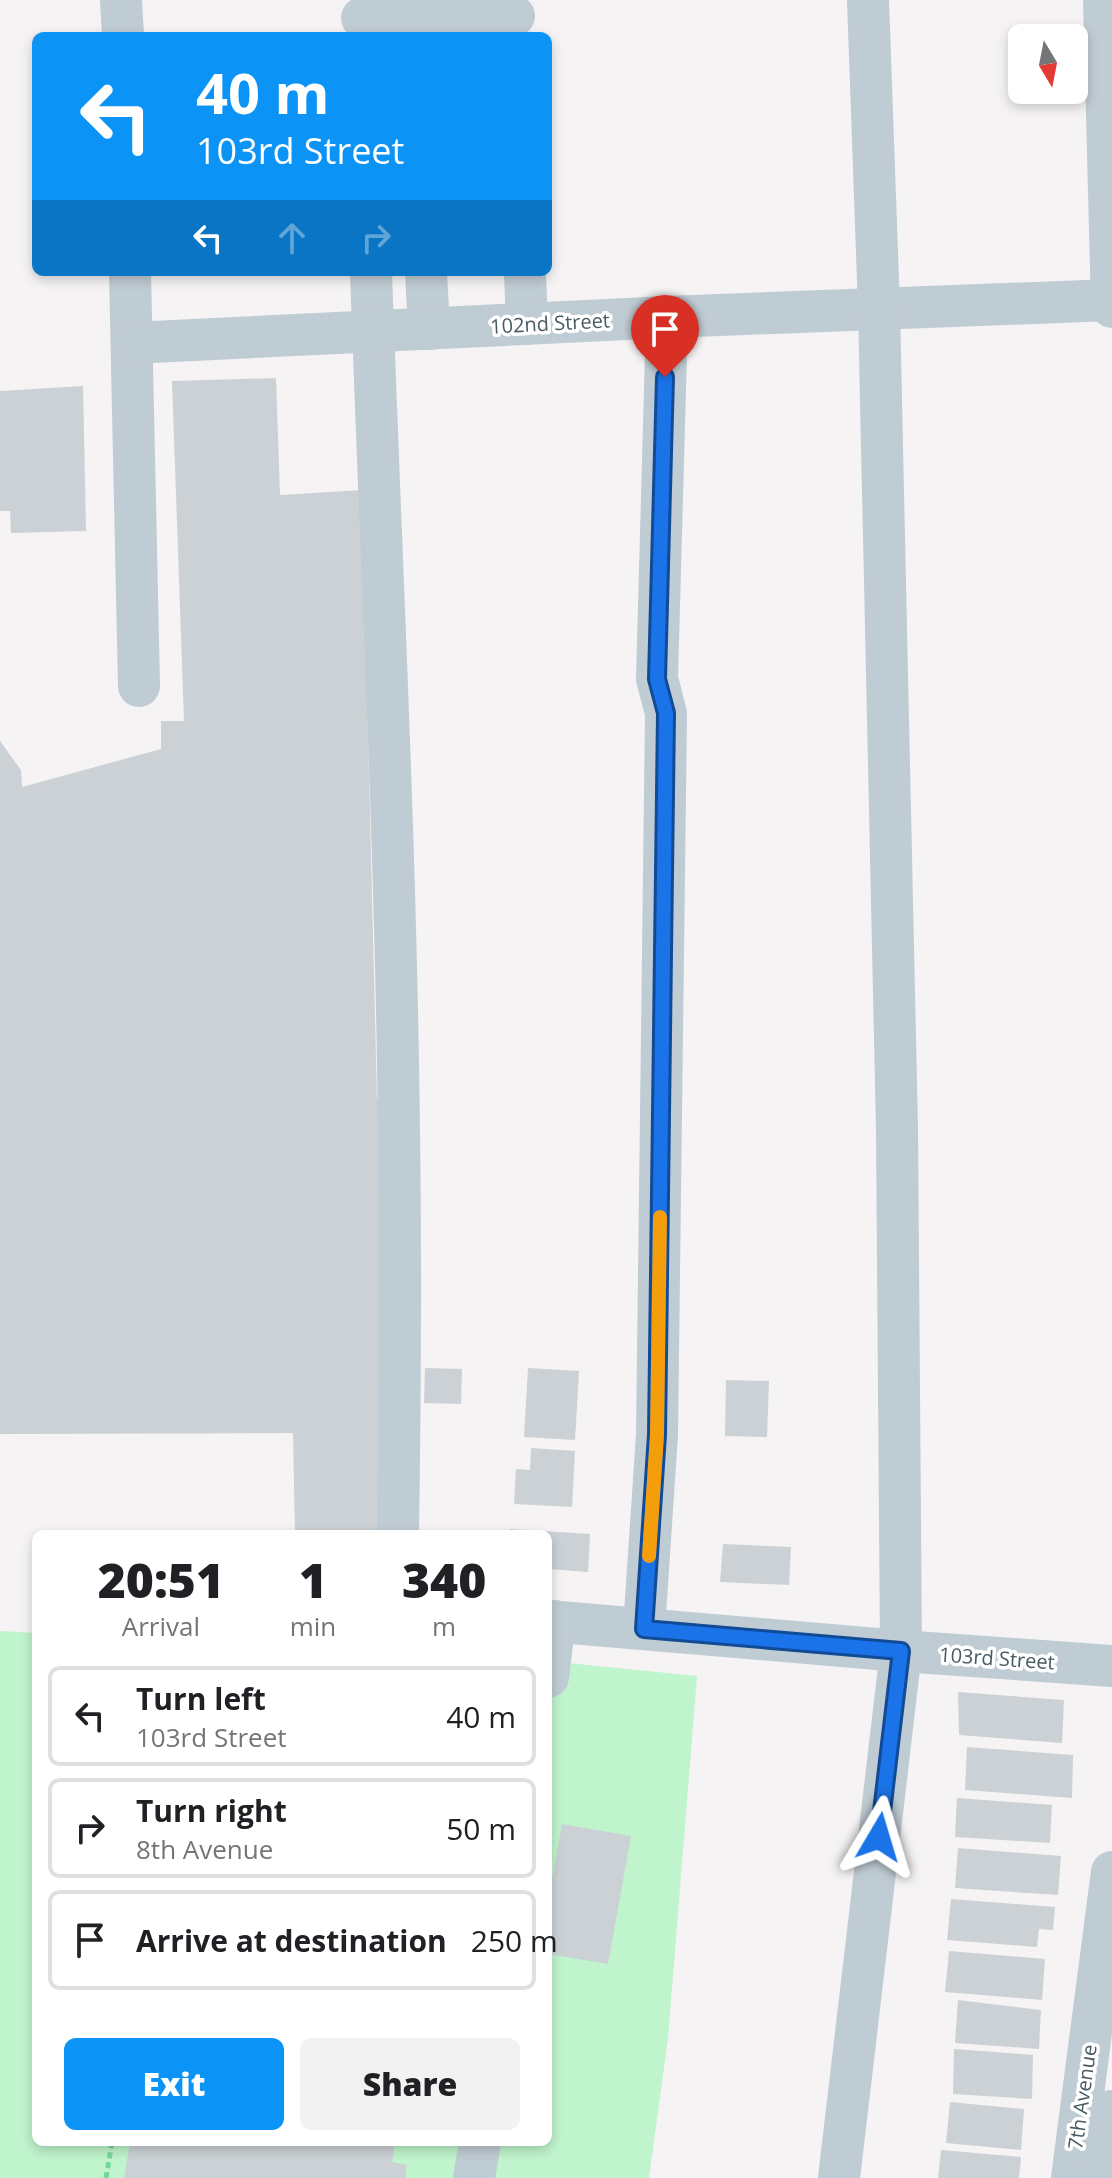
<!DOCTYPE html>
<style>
:root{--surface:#fff;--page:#f2f2f2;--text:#202124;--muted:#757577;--line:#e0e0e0;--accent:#0c93f6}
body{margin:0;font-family:"Open Sans",sans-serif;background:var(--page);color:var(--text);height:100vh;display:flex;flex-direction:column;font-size:30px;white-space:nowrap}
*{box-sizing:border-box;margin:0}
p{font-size:26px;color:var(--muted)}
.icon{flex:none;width:44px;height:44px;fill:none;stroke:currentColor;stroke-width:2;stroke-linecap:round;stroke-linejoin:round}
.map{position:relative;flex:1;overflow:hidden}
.drawer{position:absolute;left:32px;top:1530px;width:520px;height:616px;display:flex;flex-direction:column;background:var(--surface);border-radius:12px;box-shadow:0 4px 12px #0003}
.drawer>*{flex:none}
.banner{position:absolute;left:32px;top:32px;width:520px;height:244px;border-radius:12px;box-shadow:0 4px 12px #0003;background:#0c93f6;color:#fff;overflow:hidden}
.needle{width:52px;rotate:170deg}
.fabs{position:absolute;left:1008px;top:24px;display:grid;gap:16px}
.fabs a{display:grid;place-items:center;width:80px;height:80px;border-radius:12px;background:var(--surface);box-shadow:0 4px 12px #0003;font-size:40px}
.pin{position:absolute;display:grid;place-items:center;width:68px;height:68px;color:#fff;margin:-82px -34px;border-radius:50% 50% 50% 0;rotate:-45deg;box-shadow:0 0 8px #0007}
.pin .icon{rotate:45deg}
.me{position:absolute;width:88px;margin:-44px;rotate:7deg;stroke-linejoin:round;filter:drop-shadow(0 0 6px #0008)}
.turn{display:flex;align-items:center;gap:28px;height:168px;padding:0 32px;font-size:36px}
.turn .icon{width:104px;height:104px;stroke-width:2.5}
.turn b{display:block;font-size:56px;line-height:68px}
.lanes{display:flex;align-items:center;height:76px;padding:0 32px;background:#0003;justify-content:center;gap:40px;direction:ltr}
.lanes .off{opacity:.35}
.eta{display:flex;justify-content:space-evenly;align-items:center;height:136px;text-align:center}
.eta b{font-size:48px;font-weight:800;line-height:56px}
.action{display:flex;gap:16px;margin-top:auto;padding:16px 32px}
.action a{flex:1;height:92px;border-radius:12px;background:var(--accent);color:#fff;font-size:32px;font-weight:800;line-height:92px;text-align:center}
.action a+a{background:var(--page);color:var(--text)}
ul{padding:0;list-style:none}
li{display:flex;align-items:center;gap:24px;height:100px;margin:0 16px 12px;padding:0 16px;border:4px solid var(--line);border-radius:12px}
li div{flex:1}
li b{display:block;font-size:30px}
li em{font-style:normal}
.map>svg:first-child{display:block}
.green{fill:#bff4cc}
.building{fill:#ccd1d5}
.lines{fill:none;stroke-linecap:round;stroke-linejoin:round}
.path{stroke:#74d697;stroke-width:5;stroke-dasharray:6 4;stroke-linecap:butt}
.minor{stroke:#c0ccd3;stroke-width:42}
.route-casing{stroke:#114b97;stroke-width:20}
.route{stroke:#1a73e8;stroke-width:14}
.slow{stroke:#f59e0b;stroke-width:14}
.labels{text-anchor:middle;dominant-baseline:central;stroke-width:7;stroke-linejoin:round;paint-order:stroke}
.street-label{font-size:20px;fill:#485a62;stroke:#fff}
</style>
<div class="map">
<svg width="1112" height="2178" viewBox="0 0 1112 2178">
<rect width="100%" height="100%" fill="#f5f3f3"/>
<!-- green -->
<polygon class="green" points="0,1631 36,1633 36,2142 548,2142 548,1661 697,1676 668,2038 649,2178 0,2178"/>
<!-- building -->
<g class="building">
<polygon points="276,378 280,495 362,490 377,1098 383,1099 380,1534 295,1534 293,1433 0,1434 0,741 21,770 22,787 161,749 161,721 184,721 172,381"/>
<polygon points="83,386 86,531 11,533 10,511 0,511 0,391"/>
<polygon points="425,1368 462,1369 461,1404 424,1403"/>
<polygon points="528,1368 579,1371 575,1440 524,1437"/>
<polygon points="726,1380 769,1381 767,1437 725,1436"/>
<polygon points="531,1448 575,1451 572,1507 514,1504 516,1469 530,1470"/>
<polygon points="510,1529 590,1534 588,1572 548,1569 548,1534 510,1534"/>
<polygon points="723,1544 791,1547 789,1585 720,1582"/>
<polygon points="958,1692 1064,1700 1062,1743 959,1735"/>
<polygon points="967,1747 1073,1755 1072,1798 965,1790"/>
<polygon points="957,1798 1052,1805 1050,1843 955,1837"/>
<polygon points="562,1824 631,1836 608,1964 548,1954 548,1902"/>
<polygon points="958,1848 1061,1856 1058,1895 955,1888"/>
<polygon points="951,1899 1055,1907 1053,1930 1039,1929 1037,1947 947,1940"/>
<polygon points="949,1951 1045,1959 1042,2000 945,1992"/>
<polygon points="958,2000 1041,2010 1039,2049 955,2043"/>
<polygon points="954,2049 1033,2055 1032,2099 953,2094"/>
<polygon points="950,2102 1024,2109 1021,2150 946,2143"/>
<polygon points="130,2142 395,2142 392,2162 407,2165 405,2178 124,2178"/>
<polygon points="941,2150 1021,2157 1019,2178 938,2178"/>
</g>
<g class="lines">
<!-- path -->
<polyline class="path" points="106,2178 112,2142"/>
<!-- minor -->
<g class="minor">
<polyline points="121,0 123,36"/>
<polyline points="1104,0 1112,307"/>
<polyline points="362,18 414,21 514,16"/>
<polyline points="130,272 139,686"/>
<path d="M 371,272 C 381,559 396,847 399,1134 C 401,1268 400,1401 398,1534"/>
<polyline points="426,272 429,329"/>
<polyline points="525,272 527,324"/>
<polyline points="132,343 667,317 1112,300"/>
<polyline points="548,1621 901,1651 1112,1666"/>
<polyline points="644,1629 657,1435 666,713 657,679 667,317"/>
<polyline points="548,1677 555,1621"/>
<polyline points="474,2178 480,2142"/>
<polyline points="839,2178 901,1651 897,1129 879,309 868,0"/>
<polyline points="1072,2178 1112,1872"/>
<polyline points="1104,2178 1112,2111"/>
</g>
</g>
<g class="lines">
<!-- route casing -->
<g class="route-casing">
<polyline id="route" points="665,377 657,679 666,713 657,1435 644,1629 901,1651 879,1837"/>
</g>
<!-- route -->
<use href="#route" class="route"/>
<!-- slow -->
<polyline class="slow" points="649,1556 657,1435 660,1217"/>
</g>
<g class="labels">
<!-- street labels -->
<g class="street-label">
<text transform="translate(550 323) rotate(-3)">102nd Street</text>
<text transform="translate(997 1658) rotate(4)">103rd Street</text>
<text transform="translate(1082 2097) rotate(-82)">7th Avenue</text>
</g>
</g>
</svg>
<div class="fabs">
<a><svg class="needle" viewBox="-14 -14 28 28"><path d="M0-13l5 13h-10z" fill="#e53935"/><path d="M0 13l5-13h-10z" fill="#757577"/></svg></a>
</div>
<div class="pin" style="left:665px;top:377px;background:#d93025"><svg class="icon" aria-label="arrive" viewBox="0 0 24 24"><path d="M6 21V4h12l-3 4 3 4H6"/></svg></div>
<svg class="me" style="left:879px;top:1837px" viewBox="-20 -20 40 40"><path d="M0-17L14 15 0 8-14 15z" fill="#1a73e8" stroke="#fff" stroke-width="4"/></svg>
<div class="banner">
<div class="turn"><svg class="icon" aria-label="left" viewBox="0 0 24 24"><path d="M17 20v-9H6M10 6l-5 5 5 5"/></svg><div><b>40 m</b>103rd Street</div></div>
<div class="lanes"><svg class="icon" aria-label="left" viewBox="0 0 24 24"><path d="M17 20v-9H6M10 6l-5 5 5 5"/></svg><svg class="icon off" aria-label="ahead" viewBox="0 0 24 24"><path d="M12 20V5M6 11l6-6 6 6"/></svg><svg class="icon off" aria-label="right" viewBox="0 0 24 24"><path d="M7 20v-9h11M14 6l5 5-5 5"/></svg></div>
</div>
<section class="drawer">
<div class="eta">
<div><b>20:51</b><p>Arrival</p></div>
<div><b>1</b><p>min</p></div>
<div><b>340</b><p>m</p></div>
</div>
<ul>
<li><svg class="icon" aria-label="left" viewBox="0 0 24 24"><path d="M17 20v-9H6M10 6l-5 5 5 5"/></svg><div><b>Turn left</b><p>103rd Street</p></div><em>40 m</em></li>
<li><svg class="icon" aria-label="right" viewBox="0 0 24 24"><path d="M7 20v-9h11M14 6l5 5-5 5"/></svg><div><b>Turn right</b><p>8th Avenue</p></div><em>50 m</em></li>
<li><svg class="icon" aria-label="arrive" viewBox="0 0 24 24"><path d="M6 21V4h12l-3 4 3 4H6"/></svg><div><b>Arrive at destination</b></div><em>250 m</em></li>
</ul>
<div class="action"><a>Exit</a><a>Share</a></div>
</section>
</div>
